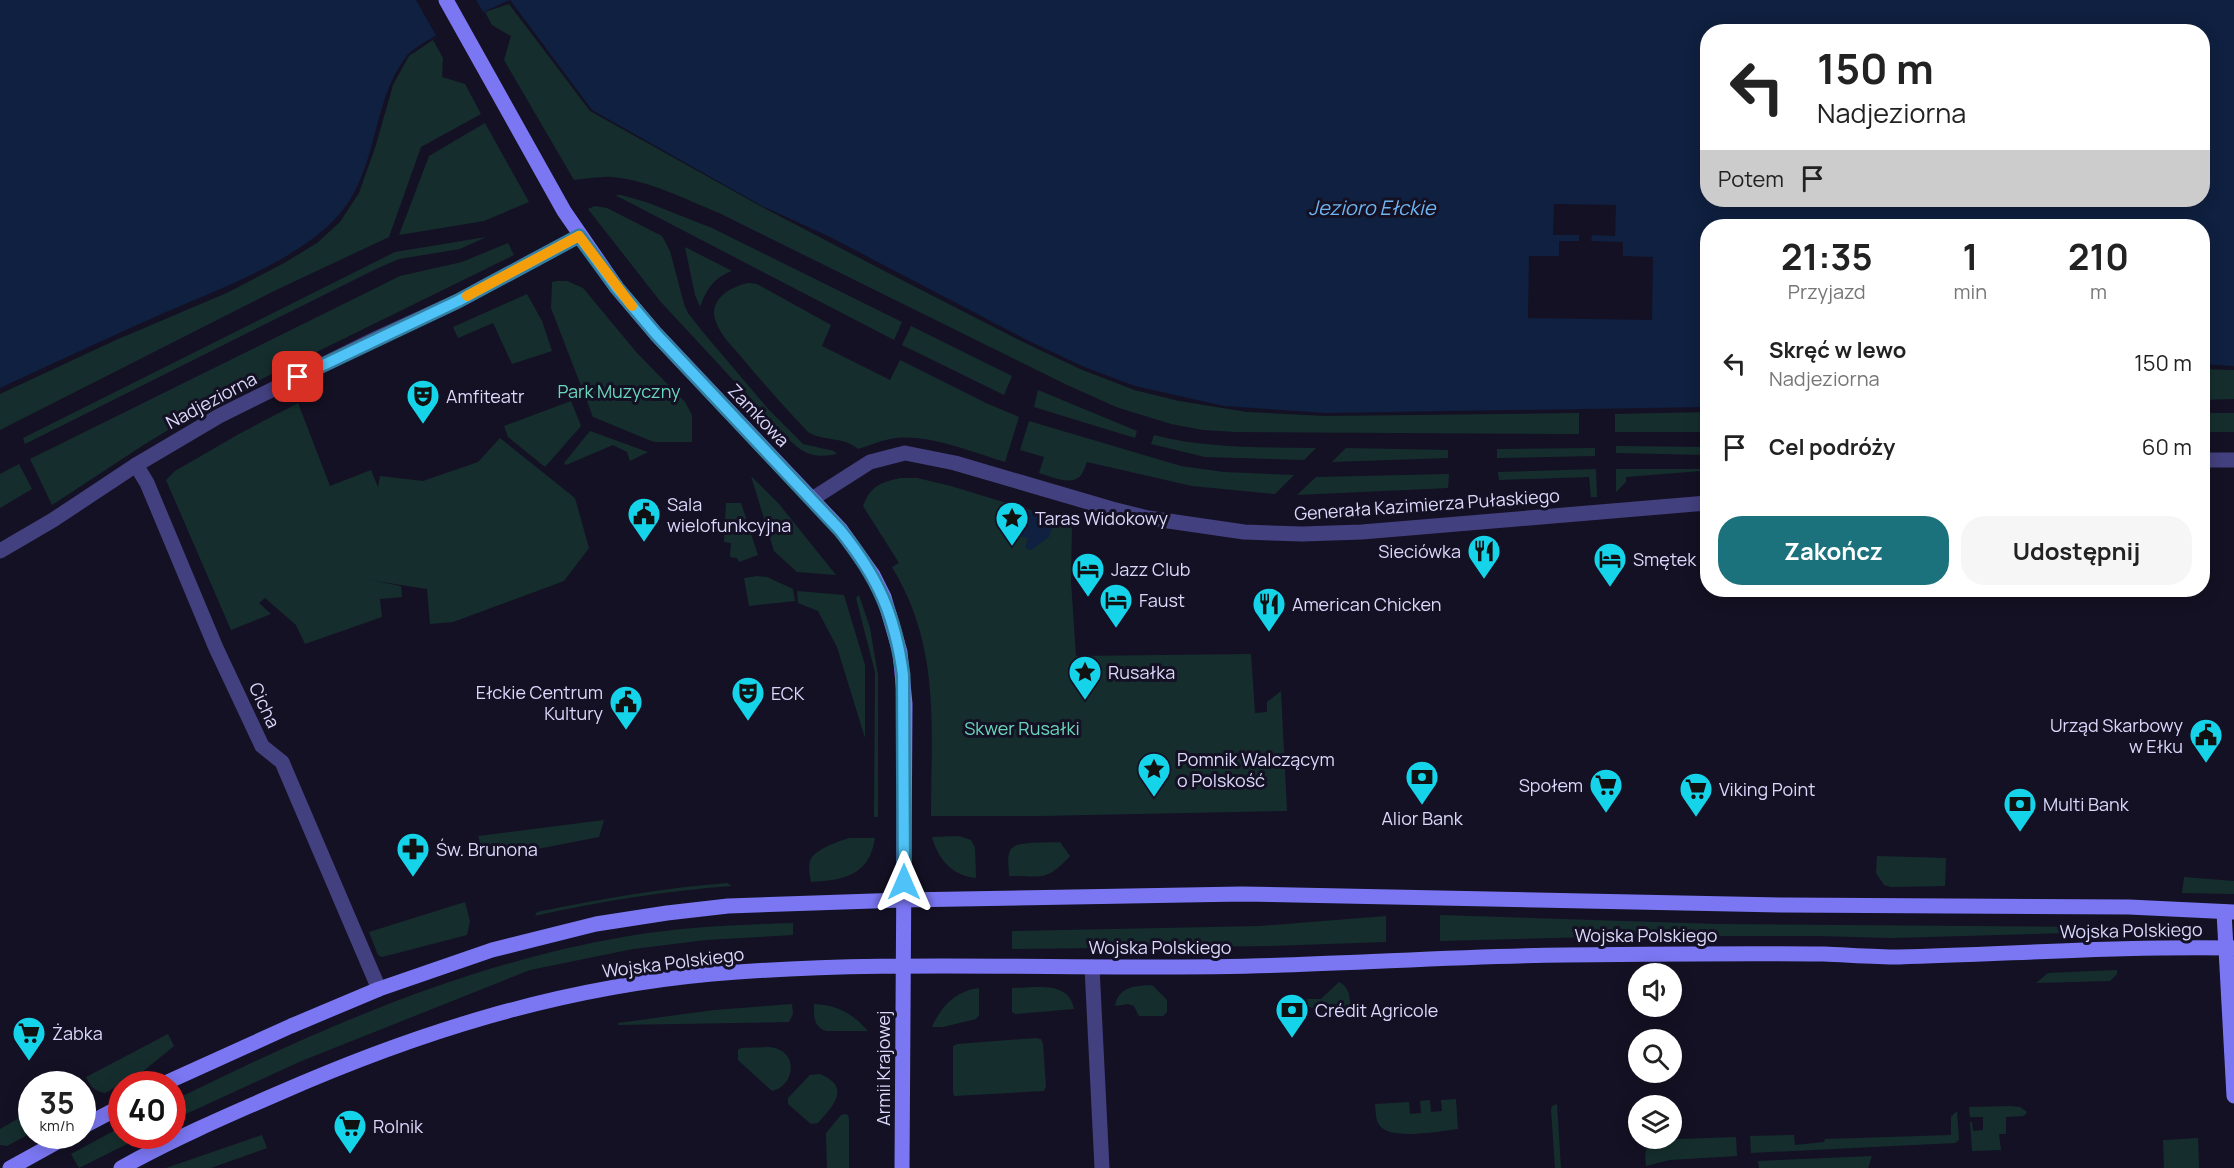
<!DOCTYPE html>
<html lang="pl">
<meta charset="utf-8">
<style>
:root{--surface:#fff;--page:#f6f6f6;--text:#222;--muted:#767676;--accent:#1c727c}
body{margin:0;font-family:Manrope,sans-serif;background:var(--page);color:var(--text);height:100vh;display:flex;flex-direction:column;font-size:22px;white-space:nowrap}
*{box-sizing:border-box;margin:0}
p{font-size:20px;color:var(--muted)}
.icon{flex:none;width:33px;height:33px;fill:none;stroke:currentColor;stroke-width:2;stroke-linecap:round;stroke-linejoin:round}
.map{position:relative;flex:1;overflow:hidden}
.drawer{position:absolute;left:1700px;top:219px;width:510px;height:378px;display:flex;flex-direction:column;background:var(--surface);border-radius:24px;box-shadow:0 3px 15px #0003}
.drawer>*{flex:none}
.top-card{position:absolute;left:1700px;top:24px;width:510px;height:183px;border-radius:24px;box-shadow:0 3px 15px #0003;background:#fff;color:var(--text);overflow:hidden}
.fabs{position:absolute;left:1628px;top:963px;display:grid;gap:12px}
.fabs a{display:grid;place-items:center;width:54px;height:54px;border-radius:50%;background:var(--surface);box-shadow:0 3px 15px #0003;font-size:30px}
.speed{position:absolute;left:18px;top:1071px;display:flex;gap:12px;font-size:30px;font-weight:700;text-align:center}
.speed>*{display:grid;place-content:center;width:78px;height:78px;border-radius:50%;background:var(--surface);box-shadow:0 3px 15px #0003;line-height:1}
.speed small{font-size:15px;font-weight:400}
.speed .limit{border:9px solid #d22;background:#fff;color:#111}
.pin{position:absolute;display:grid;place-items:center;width:51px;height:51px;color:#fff;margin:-26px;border-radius:12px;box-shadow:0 3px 9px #0006}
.me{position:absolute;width:66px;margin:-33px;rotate:0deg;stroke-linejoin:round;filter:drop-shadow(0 0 4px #0008)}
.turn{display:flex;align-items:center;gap:21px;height:126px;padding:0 18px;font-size:27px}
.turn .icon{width:78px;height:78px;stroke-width:2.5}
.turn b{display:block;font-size:42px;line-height:51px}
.then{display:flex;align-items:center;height:57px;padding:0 18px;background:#0003;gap:12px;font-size:22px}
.eta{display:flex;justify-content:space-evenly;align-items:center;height:102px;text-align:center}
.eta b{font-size:36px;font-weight:700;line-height:42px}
.action{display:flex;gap:12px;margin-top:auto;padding:12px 18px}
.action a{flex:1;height:69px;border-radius:24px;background:var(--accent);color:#fff;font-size:24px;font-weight:700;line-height:69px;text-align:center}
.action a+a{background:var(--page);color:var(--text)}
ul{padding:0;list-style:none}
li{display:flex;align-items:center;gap:18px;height:84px;padding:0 18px}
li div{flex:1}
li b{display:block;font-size:22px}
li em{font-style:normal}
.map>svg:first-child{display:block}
.green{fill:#152e2d}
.water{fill:#0f2040;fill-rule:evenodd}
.pier{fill:#141124}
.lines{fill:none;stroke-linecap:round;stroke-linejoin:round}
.street{stroke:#43407f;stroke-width:15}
.secondary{stroke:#7b77f3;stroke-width:15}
.route-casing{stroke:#337fa1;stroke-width:15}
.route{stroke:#4fc3f7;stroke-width:10}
.slow{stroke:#f59e0b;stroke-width:10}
.labels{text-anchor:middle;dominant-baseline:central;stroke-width:6;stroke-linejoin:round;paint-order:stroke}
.park-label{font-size:18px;fill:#6ad6bb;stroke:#141124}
.poi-label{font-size:18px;fill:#dcd8fc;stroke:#141124;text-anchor:start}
.street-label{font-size:18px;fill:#dcd8fc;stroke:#141124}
.water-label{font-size:20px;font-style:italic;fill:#6fb5f2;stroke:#141124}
</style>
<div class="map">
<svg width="2234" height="1168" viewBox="0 0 2234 1168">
<rect width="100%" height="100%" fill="#141124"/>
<!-- green -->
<g class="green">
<path d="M 509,4 L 590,111 L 762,207 L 892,275 L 1027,344 L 1080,369 L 1134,390 L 1179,401 L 1247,412 L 1325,416 L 1579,413 L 1579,434 L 1236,432 L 1203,430 L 1171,424 L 1116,407 L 1065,384 L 719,213 C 685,199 648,180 612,177 C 600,176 586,179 574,180 L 504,60 L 511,36 L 492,25 L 485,12 Z"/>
<polygon points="433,40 443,58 442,77 465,84 481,114 421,147 389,237 274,291 0,430 0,394 116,340 229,292 286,262 317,243 340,222 359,193 376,145 393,85 409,56"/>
<polygon points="485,123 529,202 484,221 399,235 429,156"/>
<polygon points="615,195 621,195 646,202 712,228 902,322 894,340"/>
<path d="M 595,206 L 607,208 L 662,236 L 670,251 L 684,304 L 688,313 L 702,331 L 769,410 L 803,444 L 834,451 L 837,454 C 812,459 802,453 785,436 L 660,301 L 588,209 Z"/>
<polygon points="486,237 460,249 399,259 376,269 25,444 23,438 395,252"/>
<polygon points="508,243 514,255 211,404 145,444 52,505 30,459 400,276 462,262"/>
<path d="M 685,247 L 732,271 C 713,278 707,289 700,307 L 695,295 Z"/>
<polygon points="557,281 567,281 583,288 637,353 685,402 692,415 692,442 654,442 593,417 551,308 552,282"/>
<path d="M 749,283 L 757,284 L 831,325 L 822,346 L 890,380 L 900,360 L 986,403 L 1019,417 L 1005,462 C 972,452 924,432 890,439 C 879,441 868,446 858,449 C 844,436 824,442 808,432 C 785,408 764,384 743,359 C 734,348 721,336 716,322 C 707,300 731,286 749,283 Z"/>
<polygon points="527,294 542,321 552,351 512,364 493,323 458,338 453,327"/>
<polygon points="911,326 1012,376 1004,395 902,345"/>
<polygon points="2202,369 2234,370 2234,399 2202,400"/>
<polygon points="1038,390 1137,431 1135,438 1034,407"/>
<polygon points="571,401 581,426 545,467 508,437 504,426"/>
<polygon points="298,403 330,486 371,470 378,487 380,476 423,481 478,462 500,438 575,498 589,548 564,581 453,622 430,624 427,589 369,580 401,586 402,597 380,599 382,617 305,644 296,625 265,598 259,603 271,614 231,630 166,480 175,471 239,434"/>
<polygon points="1707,412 1707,432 1615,432 1615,414"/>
<rect x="2202" y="413" width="32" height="19"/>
<path d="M 1029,421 L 1181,466 L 1224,472 L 1294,475 L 1275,494 L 1192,486 L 1087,462 C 1085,466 1084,472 1081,475 C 1072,487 1050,476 1039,473 L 1044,457 L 1020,450 Z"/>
<polygon points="590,431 648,452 630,461 627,452 613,445 566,465 564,463"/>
<path d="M 1154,435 C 1208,449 1261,447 1316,448 L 1304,460 L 1205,457 L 1151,444 Z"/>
<polygon points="1616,446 1707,447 1707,455 1616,453"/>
<polygon points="1346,448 1448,450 1448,458 1332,462"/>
<polygon points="1595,448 1595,456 1497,458 1497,449"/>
<polygon points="19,464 32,489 0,508 0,474"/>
<polygon points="1596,469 1597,497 1591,497 1589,477 1499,480 1498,472"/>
<polygon points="1616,469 1707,469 1707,478 1701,471 1626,477 1626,482 1616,492"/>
<polygon points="1449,474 1448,488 1297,495 1316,477"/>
<polygon points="751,476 779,504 836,575 797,572 774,551"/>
<path d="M 900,478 L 917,478 L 951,486 L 1072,523 L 1071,581 L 1076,656 L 1251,654 L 1255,713 L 1267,712 L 1267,702 L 1281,691 L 1287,811 L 1039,816 L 931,816 C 931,726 941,648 892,567 L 899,563 L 863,506 C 871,486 879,483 900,478 Z"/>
<polygon points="726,503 741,503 758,555 739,562 737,558 730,557 731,543 724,542"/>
<polygon points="757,576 767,577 793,589 795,601 749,606 744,578"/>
<polygon points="797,591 844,595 865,665 865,738 837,647 818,611 798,603"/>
<polygon points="859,595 870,628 878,675 878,817 874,817 875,672 856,598"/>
<polygon points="604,820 599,837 491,858 481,846 478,836"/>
<path d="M 959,836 L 971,840 L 975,848 L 976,878 C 952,876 938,859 932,837 Z"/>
<path d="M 849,838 L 875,838 C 869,876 844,880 811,882 C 810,876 808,867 810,861 C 813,850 839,841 849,838 Z"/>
<path d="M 1060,842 L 1070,856 C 1046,882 1042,876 1009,876 C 1009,868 1006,854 1012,848 C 1018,841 1050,843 1060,842 Z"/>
<polygon points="1877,856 1946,858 1945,886 1891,887 1884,885 1876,873"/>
<polygon points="2184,877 2234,881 2234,894 2182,893"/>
<path d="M 727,883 L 732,886 C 665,891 601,901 535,916 L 537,912 C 600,899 663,888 727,883 Z"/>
<polygon points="465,902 470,921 467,935 382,957 378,955 369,932"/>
<polygon points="1440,915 1718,924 2107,927 2109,929 2106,932 1892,938 1819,936 1632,936 1440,941"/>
<polygon points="1386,916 1386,942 1269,946 1012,949 1012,931 1260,926"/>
<path d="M 793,923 L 793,935 L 706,940 L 633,949 L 530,970 L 299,1062 L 173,1120 L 173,1101 C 315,1030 471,962 629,936 C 683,927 738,925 793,923 Z"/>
<polygon points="2117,970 2117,974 2110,981 2036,983 2048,973"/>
<path d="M 1339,982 C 1349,987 1350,996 1350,1006 L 1312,1008 L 1308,1006 L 1307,999 L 1321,999 Z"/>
<path d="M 1152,985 L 1167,1000 L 1167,1012 L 1163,1016 L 1139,1016 L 1134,1006 L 1128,1004 L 1115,1006 C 1119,986 1135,986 1152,985 Z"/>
<path d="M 979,988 L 979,1015 L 976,1019 L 943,1027 L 932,1027 C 941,1006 956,991 979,988 Z"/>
<path d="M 1012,988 C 1035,988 1069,980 1074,1009 L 1015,1014 L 1012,1012 Z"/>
<polygon points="792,1004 793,1014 789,1022 618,1025 618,1023 714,1010"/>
<path d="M 814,1004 C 838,1005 853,1014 868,1031 L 826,1031 C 813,1026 814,1017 814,1004 Z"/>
<path d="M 168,1034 L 174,1046 L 141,1073 L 105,1093 C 94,1091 91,1087 86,1077 Z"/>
<polygon points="1036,1038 1041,1039 1043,1044 1046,1087 1044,1091 954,1096 953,1092 953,1046 957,1044"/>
<path d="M 769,1047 C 800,1050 795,1086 772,1091 L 738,1060 L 738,1050 L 741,1048 Z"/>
<path d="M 820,1074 C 852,1087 833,1106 818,1123 L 811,1124 L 788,1104 L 788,1098 L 810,1075 Z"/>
<path d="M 1456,1099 L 1458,1129 C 1441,1131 1393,1140 1381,1127 C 1375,1121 1376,1112 1375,1104 L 1409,1102 L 1410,1114 L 1421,1113 L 1420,1101 L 1430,1100 L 1431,1112 L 1442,1111 L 1441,1100 Z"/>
<polygon points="1557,1104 1561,1168 1555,1168 1551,1109 1552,1106"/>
<polygon points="2011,1106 2020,1107 2027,1112 2024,1116 2006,1117 2006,1134 1999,1134 2001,1150 1972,1151 1970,1122 1972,1122 1973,1131 1983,1130 1983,1117 1970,1117 1969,1107"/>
<polygon points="1957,1111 1959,1140 1955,1143 1751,1153 1750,1136 1794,1135 1795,1145 1824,1142 1825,1139 1951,1135 1951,1117"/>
<polygon points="845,1114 848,1115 849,1119 849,1168 827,1168 826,1133 841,1115"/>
<polygon points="19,1118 26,1120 31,1129 31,1133 7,1146 0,1145 0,1129"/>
<polygon points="121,1127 122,1136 143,1136 79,1168 71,1154"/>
<polygon points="262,1135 267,1148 211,1168 166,1168"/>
<path d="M 1736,1137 L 1737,1156 L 1670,1160 L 1646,1166 C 1645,1156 1644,1146 1653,1140 Z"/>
<polygon points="2198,1138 2199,1168 2164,1168 2163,1140"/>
<polygon points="1872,1156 1868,1168 1759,1168 1758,1161"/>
</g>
<!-- water -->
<g class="water">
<path d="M 0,0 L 510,0 C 488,10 419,40 406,57 C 370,103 379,177 333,221 C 289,264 221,288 166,312 C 110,337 55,362 0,388 Z"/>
<path d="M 510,0 L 2234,0 L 2234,366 L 2202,364 L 2202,226 L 1707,226 L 1707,407 L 1326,413 L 1224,406 L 1135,386 L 1082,366 L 1029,341 L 828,236 L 762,206 L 592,110 ZM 1707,32 L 2202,32 L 2202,200 L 1707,200 Z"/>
<path d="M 1026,511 C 1036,511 1048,513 1054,520 L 1049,537 L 1031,550 L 1025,548 L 1028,538 L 1015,535 L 1022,514 Z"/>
</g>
<!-- pier -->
<g class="pier">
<polygon points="416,0 476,0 485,15 438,39"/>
<polygon points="1554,204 1616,205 1615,236 1592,235 1591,241 1623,242 1623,256 1653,257 1652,320 1528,318 1529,256 1559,256 1559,241 1579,241 1579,235 1553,235"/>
</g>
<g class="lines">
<!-- street -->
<g class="street">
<polyline points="2202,460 2234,460"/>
<polyline points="136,465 147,483 216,648 262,746 282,762 379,989"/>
<polyline points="812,499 870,462 905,453 955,463 1112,509 1148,518 1244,532 1302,534 1362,532 1707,503"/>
<polyline points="0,551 53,520 136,465 219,416 377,338 458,301 579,236"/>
<polyline points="1092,967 1102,1168"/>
</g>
<!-- secondary -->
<g class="secondary">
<polyline points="446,0 564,211 617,288 656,334 841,530 873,575 884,597 900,652 905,704 902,1168"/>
<polyline points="2224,912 2234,1096"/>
<polyline points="163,1084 291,1026 379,989 492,950 596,924 667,913 728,906 903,900 1242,894 1784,905 2129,907 2234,912"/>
<polyline points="82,1127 122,1106"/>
<polyline points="10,1168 68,1136"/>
<path d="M 121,1168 C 171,1140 224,1117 277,1094 C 418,1032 558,988 712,974 C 902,958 1094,972 1284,965 C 1378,962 1471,956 1565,955 C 1651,954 1738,953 1824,954 C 1849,955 1874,957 1899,957 C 2011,954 2123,946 2234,948"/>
</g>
</g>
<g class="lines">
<!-- route casing -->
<g class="route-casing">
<path id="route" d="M 298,377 L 458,301 L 579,236 L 617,288 L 656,334 L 840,530 C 878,577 895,615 903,675 L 904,882"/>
</g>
<!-- route -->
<use href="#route" class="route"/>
<!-- slow -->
<polyline class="slow" points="467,296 579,236 632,306"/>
</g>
<!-- icons -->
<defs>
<g id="theatre-pin" transform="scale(1.725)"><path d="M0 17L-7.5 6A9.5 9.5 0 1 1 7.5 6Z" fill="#15d4ea" stroke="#141124"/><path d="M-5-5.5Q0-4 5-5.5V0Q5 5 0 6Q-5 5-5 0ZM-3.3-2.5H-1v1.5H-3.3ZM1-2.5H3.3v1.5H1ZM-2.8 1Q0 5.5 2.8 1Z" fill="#111"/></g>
<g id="civic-pin" transform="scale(1.725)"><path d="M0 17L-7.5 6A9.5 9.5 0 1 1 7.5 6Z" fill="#15d4ea" stroke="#141124"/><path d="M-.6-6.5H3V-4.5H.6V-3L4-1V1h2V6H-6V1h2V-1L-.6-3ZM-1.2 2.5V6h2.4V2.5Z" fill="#111"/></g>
<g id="sight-pin" transform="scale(1.725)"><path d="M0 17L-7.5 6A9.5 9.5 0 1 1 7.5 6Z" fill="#15d4ea" stroke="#141124"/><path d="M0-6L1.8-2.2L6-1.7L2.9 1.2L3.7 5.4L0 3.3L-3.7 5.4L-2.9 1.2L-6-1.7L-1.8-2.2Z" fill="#111"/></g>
<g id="restaurant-pin" transform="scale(1.725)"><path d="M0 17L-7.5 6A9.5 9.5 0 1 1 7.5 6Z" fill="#15d4ea" stroke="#141124"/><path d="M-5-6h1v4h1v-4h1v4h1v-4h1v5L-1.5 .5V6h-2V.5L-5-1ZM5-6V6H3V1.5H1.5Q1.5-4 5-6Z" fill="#111"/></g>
<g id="hotel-pin" transform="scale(1.725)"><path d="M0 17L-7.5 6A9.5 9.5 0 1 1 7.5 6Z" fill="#15d4ea" stroke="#141124"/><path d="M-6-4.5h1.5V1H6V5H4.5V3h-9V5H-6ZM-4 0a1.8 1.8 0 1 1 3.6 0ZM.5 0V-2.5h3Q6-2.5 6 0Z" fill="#111"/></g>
<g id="bank-pin" transform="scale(1.725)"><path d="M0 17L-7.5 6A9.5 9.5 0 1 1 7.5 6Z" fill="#15d4ea" stroke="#141124"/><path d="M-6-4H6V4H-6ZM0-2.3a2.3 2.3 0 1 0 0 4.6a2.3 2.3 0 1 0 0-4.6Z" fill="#111"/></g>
<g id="supermarket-pin" transform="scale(1.725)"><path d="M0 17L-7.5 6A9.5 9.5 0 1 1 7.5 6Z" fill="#15d4ea" stroke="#141124"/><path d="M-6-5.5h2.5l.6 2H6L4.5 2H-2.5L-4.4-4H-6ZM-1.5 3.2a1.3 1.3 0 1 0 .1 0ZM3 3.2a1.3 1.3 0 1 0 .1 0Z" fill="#111"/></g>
<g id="pharmacy-pin" transform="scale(1.725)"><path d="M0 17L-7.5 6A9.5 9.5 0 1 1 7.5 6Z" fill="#15d4ea" stroke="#141124"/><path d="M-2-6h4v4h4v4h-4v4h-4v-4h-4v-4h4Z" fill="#111"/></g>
</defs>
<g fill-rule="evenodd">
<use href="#theatre-pin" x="423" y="396"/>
<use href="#civic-pin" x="644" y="514"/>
<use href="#sight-pin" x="1012" y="518"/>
<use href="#restaurant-pin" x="1484" y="551"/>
<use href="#hotel-pin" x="1610" y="559"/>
<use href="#hotel-pin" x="1088" y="569"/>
<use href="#hotel-pin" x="1116" y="600"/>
<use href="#restaurant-pin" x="1269" y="604"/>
<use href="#sight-pin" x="1085" y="672"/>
<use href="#theatre-pin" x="748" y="693"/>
<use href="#civic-pin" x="626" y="702"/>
<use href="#civic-pin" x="2206" y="735"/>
<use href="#sight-pin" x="1154" y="769"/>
<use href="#bank-pin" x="1422" y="777"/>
<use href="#supermarket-pin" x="1606" y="785"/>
<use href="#supermarket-pin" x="1696" y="789"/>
<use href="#bank-pin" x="2020" y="804"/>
<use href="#pharmacy-pin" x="413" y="849"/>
<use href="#bank-pin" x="1292" y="1010"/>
<use href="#supermarket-pin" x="29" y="1033"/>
<use href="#supermarket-pin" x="350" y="1126"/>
</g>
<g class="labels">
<!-- park labels -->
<g class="park-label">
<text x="619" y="391">Park Muzyczny</text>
<text x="1022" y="728">Skwer Rusałki</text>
</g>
<!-- poi labels -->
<g class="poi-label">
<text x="446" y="396">Amfiteatr</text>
<text x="667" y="504">Sala<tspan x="667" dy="21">wielofunkcyjna</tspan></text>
<text x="1035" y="518">Taras Widokowy</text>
<text x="1461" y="551" text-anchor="end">Sieciówka</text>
<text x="1633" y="559">Smętek</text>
<text x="1111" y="569">Jazz Club</text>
<text x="1139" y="600">Faust</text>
<text x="1292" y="604">American Chicken</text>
<text x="1108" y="672">Rusałka</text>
<text x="603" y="692" text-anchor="end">Ełckie Centrum<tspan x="603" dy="21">Kultury</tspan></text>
<text x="771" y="693">ECK</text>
<text x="2183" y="725" text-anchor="end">Urząd Skarbowy<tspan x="2183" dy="21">w Ełku</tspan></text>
<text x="1177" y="759">Pomnik Walczącym<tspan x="1177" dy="21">o Polskość</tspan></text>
<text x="1583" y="785" text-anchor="end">Społem</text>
<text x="1719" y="789">Viking Point</text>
<text x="2043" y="804">Multi Bank</text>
<text x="1422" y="818" text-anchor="middle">Alior Bank</text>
<text x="436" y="849">Św. Brunona</text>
<text x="1315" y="1010">Crédit Agricole</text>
<text x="52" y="1033">Żabka</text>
<text x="373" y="1126">Rolnik</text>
</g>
<!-- street labels -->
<g class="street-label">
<text transform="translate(211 400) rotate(-28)">Nadjeziorna</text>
<text transform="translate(759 415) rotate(46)">Zamkowa</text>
<text transform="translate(1427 504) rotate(-4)">Generała Kazimierza Pułaskiego</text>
<text transform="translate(265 705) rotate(65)">Cicha</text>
<text transform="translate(2131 930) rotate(-1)">Wojska Polskiego</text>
<text x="1646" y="935">Wojska Polskiego</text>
<text x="1160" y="947">Wojska Polskiego</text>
<text transform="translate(673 962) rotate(-7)">Wojska Polskiego</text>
<text transform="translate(883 1068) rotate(-90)">Armii Krajowej</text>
</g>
<!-- water labels -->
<g class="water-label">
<text x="1372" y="207">Jezioro Ełckie</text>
</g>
</g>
</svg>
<div class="fabs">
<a><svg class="icon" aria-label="sound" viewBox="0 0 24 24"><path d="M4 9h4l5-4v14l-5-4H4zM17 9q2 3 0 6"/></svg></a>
<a><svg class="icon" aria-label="search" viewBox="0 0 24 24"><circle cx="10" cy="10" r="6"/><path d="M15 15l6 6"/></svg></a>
<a><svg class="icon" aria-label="layers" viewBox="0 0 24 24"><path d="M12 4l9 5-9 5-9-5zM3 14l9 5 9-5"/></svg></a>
</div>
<div class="speed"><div>35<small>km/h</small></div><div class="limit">40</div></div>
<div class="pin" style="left:298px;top:377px;background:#d93025"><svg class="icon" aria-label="arrive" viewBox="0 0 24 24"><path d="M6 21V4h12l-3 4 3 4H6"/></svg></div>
<svg class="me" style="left:904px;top:882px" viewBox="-20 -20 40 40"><path d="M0-17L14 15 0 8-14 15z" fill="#4fc3f7" stroke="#fff" stroke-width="4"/></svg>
<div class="top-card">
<div class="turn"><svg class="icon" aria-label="left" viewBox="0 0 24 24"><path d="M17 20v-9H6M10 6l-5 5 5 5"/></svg><div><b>150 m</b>Nadjeziorna</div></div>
<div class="then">Potem<svg class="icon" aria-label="arrive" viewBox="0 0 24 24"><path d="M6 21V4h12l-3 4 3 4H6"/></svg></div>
</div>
<section class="drawer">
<div class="eta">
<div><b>21:35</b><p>Przyjazd</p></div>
<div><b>1</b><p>min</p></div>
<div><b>210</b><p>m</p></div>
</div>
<ul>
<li><svg class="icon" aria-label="left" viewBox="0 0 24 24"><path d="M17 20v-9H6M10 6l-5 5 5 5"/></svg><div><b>Skręć w lewo</b><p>Nadjeziorna</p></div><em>150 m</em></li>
<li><svg class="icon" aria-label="arrive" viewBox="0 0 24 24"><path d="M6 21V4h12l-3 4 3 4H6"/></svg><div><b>Cel podróży</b></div><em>60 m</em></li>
</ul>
<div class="action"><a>Zakończ</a><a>Udostępnij</a></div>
</section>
</div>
